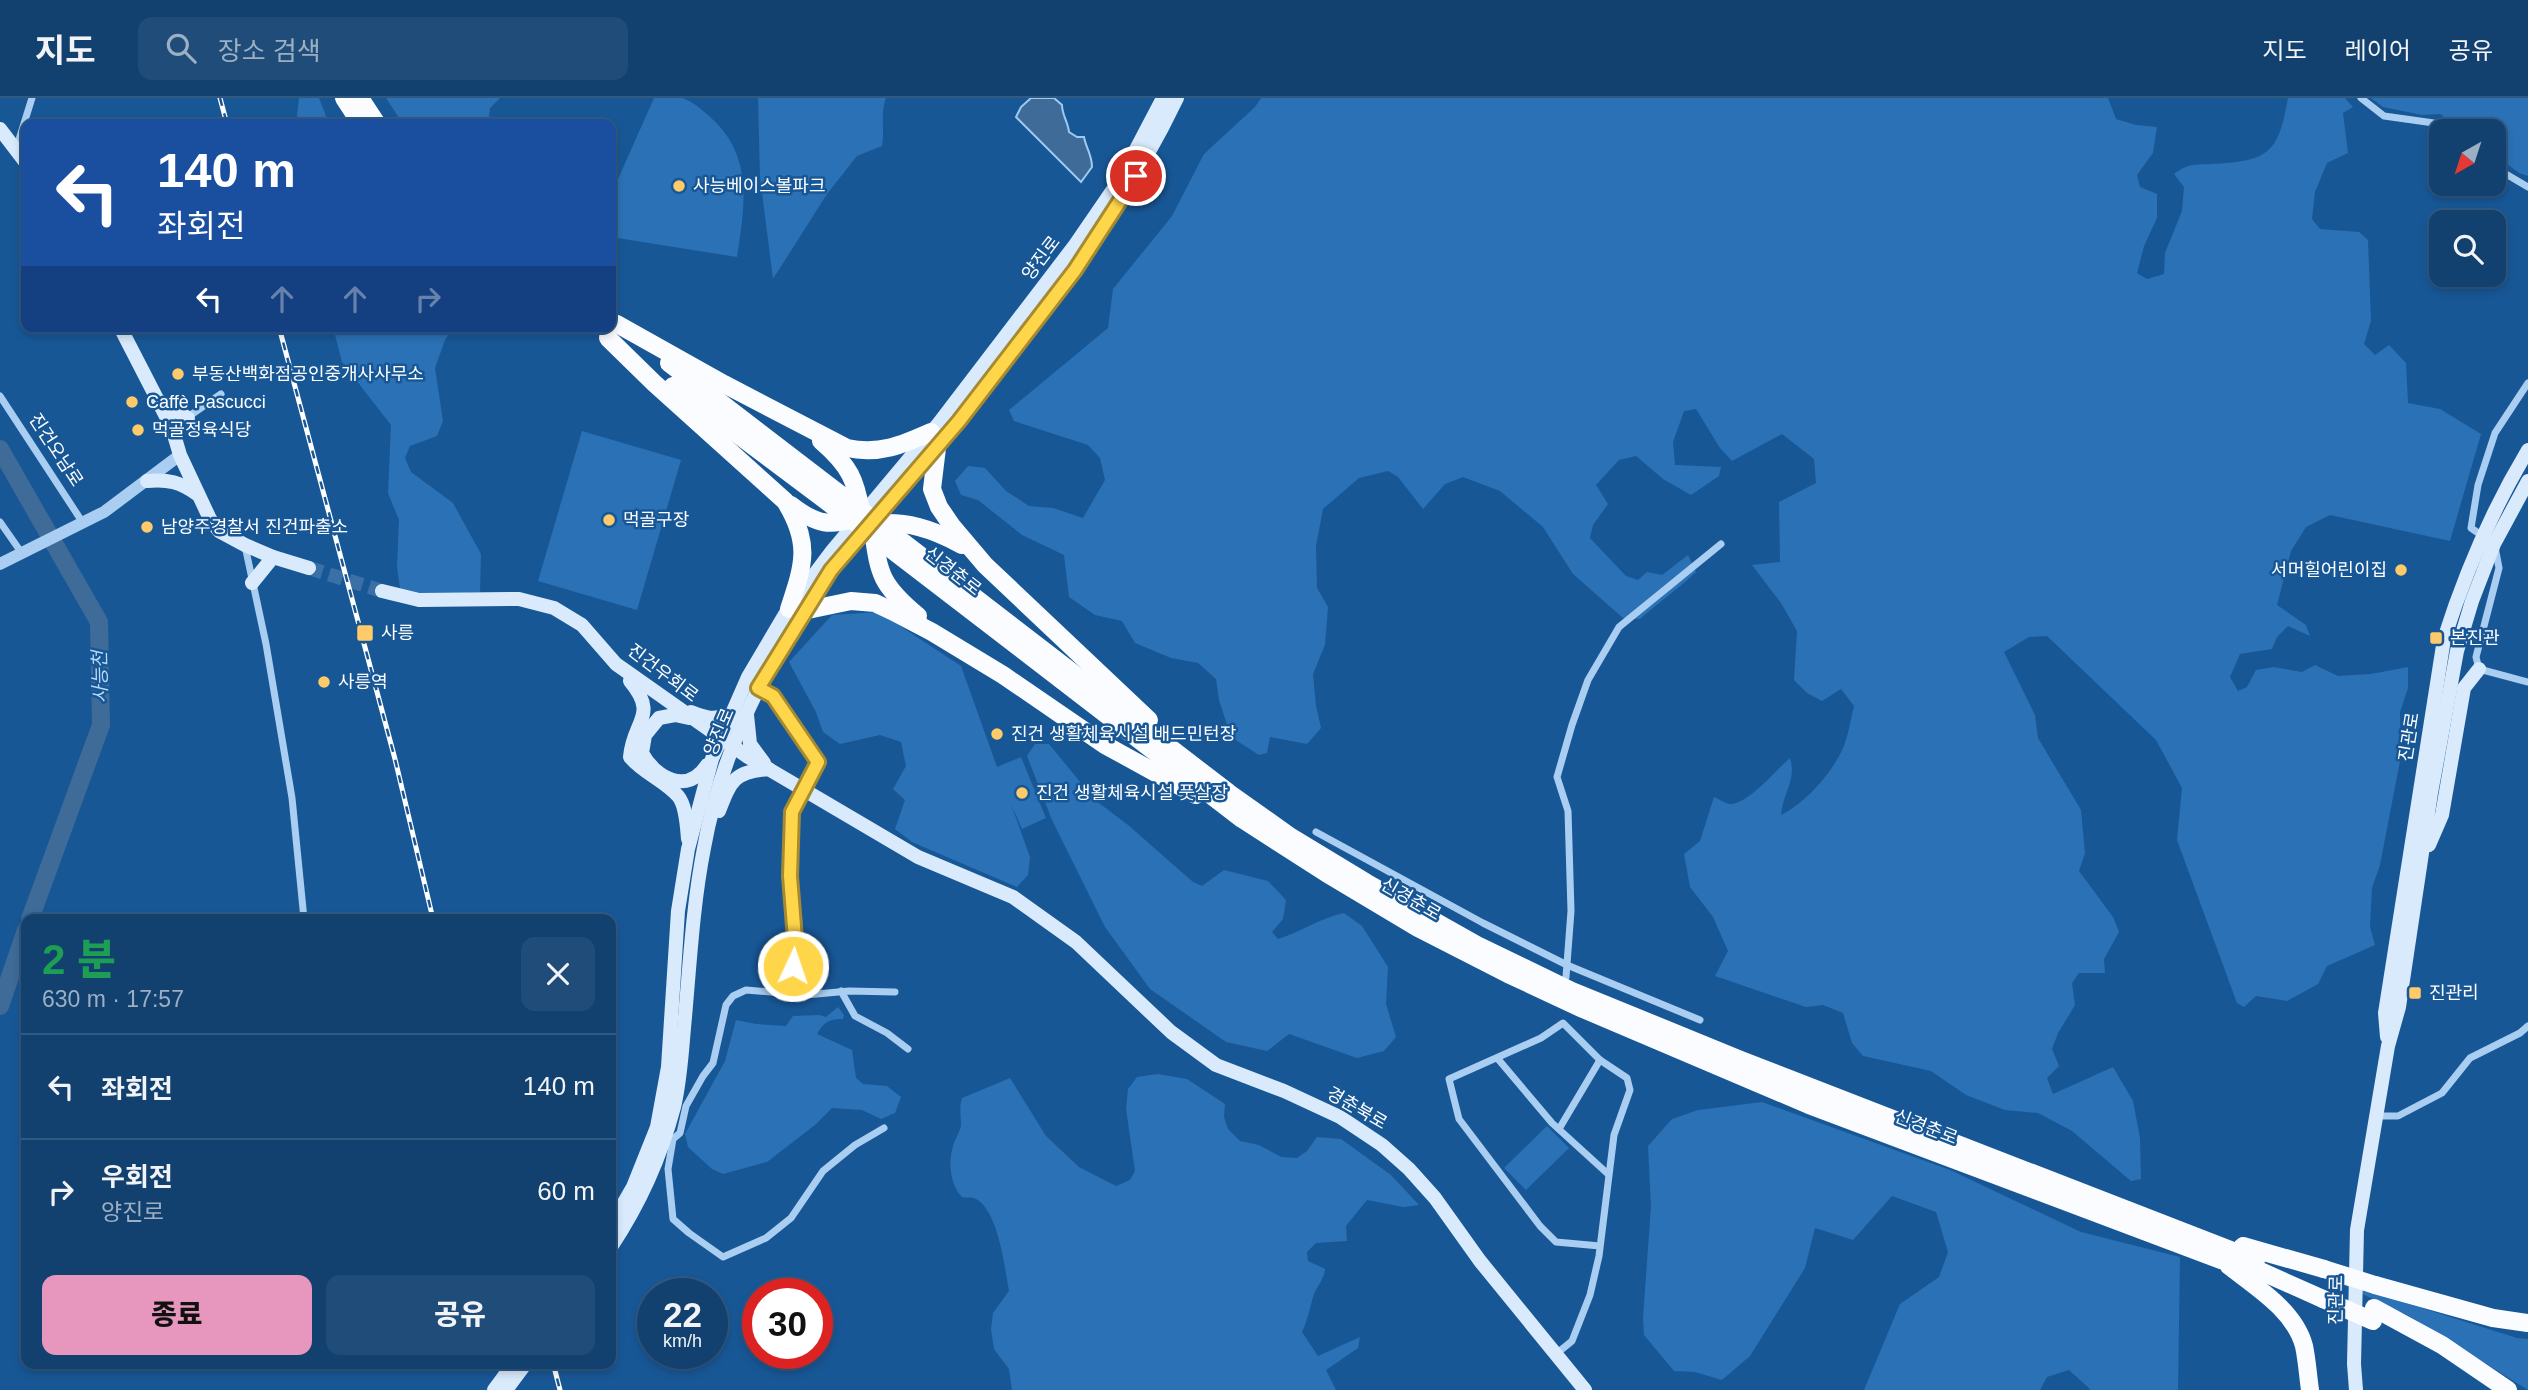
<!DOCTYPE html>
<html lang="ko">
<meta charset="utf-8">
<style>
:root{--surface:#124170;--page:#1f4c78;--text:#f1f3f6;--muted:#9cafc3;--line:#315a83;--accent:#e797bd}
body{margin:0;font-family:Arial,"Noto Sans KR",sans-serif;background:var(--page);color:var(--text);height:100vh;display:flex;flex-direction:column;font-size:26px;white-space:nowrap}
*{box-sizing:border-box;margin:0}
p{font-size:23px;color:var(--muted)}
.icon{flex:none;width:38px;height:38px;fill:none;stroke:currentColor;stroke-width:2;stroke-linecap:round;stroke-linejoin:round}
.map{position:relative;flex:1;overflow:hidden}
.side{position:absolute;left:21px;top:816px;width:595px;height:455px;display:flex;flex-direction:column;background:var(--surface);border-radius:14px;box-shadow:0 4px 10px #0003,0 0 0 2px var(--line)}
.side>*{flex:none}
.guide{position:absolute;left:21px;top:21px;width:595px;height:214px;border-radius:14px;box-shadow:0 4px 10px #0003,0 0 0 2px var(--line);background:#1a4fa0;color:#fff;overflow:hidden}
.needle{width:46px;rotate:219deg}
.tools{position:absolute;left:2429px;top:21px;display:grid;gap:14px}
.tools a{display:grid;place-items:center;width:77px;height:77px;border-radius:14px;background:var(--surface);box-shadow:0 4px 10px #0003,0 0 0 2px var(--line);font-size:35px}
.speed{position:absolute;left:637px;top:1180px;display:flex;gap:14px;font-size:35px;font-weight:700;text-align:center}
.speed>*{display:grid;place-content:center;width:91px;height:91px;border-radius:50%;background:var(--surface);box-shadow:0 4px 10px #0003,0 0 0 2px var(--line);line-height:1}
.speed small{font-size:18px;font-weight:400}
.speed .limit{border:10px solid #d22;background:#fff;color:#111}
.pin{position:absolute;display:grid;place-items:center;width:60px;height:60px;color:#fff;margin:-30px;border:4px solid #fff;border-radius:50%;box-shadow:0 2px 7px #0007}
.me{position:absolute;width:77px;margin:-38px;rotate:3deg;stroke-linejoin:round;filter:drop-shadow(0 0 5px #0008)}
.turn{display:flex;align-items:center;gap:24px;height:147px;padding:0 21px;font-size:32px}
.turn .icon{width:91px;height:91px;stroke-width:2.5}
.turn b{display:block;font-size:49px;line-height:60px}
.lanes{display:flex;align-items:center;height:66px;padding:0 21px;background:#0003;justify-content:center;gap:35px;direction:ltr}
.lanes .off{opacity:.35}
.round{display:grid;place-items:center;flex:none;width:74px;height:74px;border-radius:14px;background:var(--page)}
.summary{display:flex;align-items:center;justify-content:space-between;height:119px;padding:0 21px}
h1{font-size:42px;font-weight:800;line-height:52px;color:#1e9e55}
.action{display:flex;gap:14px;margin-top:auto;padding:14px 21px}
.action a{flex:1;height:80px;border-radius:14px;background:var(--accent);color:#111;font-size:28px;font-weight:800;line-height:80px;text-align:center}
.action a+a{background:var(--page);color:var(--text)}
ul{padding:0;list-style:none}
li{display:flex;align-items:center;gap:21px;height:105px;padding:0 21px;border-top:2px solid var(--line)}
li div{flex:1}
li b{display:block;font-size:26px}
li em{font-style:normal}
header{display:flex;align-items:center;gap:42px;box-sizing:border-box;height:98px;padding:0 35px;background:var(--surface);border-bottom:2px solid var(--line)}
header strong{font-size:33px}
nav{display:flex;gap:38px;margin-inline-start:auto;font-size:24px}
.search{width:490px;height:63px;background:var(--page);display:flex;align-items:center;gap:18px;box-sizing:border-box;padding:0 24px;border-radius:14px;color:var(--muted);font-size:26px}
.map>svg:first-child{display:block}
.green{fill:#2b71b5}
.water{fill:#3f6b98;stroke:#9dcaf3;stroke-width:2}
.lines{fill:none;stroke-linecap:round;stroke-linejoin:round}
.river{stroke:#3f6b98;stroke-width:18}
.secondary-tunnel{stroke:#3b70a6;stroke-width:14;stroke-dasharray:14 7;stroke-linecap:butt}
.minor{stroke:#aacef1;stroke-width:7}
.tertiary{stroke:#aacef1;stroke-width:12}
.secondary{stroke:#d8eafb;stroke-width:14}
.trunk{stroke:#fafcff;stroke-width:18}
.rail-casing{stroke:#fff;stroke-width:5}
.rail{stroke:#185796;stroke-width:2.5;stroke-dasharray:8;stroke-linecap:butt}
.trunk-bridge{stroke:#fafcff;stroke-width:18}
.route-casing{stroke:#a68a30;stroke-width:18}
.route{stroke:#ffd54a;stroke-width:12}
.poi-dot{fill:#ffcb6a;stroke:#185796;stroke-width:2.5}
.labels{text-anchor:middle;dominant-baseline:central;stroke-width:5;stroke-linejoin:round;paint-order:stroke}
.poi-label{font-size:18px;fill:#fff;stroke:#185796;text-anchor:start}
.street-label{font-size:18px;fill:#fff;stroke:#185796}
.water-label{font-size:19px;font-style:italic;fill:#b7d8f7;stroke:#185796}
</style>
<header>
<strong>지도</strong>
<div class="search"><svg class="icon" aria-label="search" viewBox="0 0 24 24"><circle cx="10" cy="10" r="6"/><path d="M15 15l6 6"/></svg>장소 검색</div>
<nav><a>지도</a><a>레이어</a><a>공유</a></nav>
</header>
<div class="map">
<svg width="2528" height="1292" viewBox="0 0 2528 1292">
<rect width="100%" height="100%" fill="#185796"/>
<!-- green -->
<g class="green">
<polygon points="299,0 319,0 329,26 296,26"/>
<polygon points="386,0 500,0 490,10 488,26 403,26"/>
<path d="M 654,0 C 663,0 673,0 682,0 C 692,3 701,11 709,18 C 754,57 745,106 737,159 L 611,139 L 611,97 Z"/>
<path d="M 758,0 L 886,0 C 880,16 885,31 882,48 L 857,58 L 827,96 L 773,181 L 760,79 Z"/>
<path d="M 1261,0 L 2108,0 L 2116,21 L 2136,27 L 2157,29 L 2153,55 L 2137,77 L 2140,89 L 2157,96 L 2157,120 L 2144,148 L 2137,175 L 2147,181 L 2164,176 L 2165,155 L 2182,113 L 2184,89 L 2174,76 C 2189,65 2193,67 2211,66 C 2268,63 2278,57 2288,0 L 2345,0 L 2353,9 L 2343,15 L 2348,55 L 2327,65 L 2315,94 L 2312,121 L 2320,131 L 2359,134 L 2368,142 L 2371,223 L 2364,246 L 2375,257 L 2389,247 L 2406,265 L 2408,305 L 2440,311 L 2481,336 L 2450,443 L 2330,417 L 2306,429 L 2291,453 L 2277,507 L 2306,527 L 2310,538 L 2288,528 L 2277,539 L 2272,551 L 2240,556 L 2230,579 L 2238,593 L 2247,589 L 2256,572 L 2274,569 L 2302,574 L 2315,567 L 2338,578 L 2371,576 L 2408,569 L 2408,590 L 2400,614 L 2401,658 L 2380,767 L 2372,790 L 2370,829 L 2375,847 L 2327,868 L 2318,886 L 2287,903 L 2256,898 L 2244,909 L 2237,905 L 2177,742 L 2182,690 L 2156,642 L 2047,538 L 2029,539 L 2004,554 L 2035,617 L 2038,640 L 2081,712 L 2085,755 L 2079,773 L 2113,819 L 2119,834 L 2104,861 L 2105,875 L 2079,875 L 2072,885 L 2075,907 L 2058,935 L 2052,951 L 2059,968 L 2047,980 L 2053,996 L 2113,969 L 2133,1003 L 2140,1040 L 2141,1081 L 2131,1083 L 2072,1033 L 2038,1015 L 2005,1012 L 1966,997 L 1931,973 L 1863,958 L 1852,945 L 1843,915 L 1823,907 L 1806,909 L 1715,878 L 1728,853 L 1713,819 L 1690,789 L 1684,756 L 1700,743 L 1714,699 C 1718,701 1725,705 1729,706 C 1747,708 1776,672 1790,660 C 1797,682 1783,694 1781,717 C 1806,705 1836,671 1845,645 C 1849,633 1851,620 1854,608 L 1841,591 L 1822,603 L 1807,595 L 1794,582 L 1797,533 L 1781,505 L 1752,467 L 1780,464 L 1779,404 L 1816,385 L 1814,361 L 1782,336 L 1732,363 L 1720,350 L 1696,311 L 1684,313 L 1673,344 L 1675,367 L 1721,369 L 1719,378 L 1691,397 L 1663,381 L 1636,358 L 1619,362 L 1596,387 L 1608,406 L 1593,427 L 1590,440 L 1626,478 L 1638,482 L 1647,474 L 1662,477 L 1688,457 L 1696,474 C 1678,491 1659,504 1640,521 L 1623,520 L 1573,476 L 1543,429 L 1500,393 L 1463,379 L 1445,386 L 1423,411 L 1398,379 L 1388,373 L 1359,380 L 1323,411 L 1316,448 L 1317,490 L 1328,509 L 1325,547 L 1313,576 L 1316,608 L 1321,630 L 1307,646 L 1270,639 L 1267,655 L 1259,657 L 1231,639 L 1219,602 L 1216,581 L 1198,565 L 1171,560 L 1135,545 L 1122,523 L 1095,517 L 1069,499 L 1064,457 L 1022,437 L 978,402 L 961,397 L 955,383 L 968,368 L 985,370 L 1006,393 L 1029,408 L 1053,410 L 1083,420 L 1105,382 L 1100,360 L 1088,347 L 1014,323 L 1009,312 L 1108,230 L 1113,191 L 1172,118 L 1204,56 L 1255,9 Z"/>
<polygon points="2371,0 2528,0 2528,78 2519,75 2494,56 2494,33 2463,33 2440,16 2422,17 2383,9"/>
<polygon points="333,229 454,229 445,242 435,270 443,323 437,338 410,348 405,360 411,374 453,405 481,456 480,494 420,498 400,490 397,469 399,422 388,395 391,327 342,264"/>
<polygon points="582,333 681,362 637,512 538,483"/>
<polygon points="879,514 961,568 997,669 1021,659 1046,720 1022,731 1011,706 1030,759 1028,777 1017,789 912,744 895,731 905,702 893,691 906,668 901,644 880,637 840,646 823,634 816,614 789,564 832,517"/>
<path d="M 1035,646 L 1049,646 L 1095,702 L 1128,727 L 1193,784 L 1202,788 L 1224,772 L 1268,783 L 1286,802 L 1283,821 L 1272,834 L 1278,841 C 1301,834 1320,820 1344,815 L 1362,828 L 1388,869 L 1386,906 L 1396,939 L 1384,953 L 1357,960 L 1289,936 L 1267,953 L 1226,944 L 1150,891 L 1105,829 L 1052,722 L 1027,658 Z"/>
<path d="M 838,909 L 844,917 L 843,921 C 829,921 824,924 817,936 L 852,952 L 856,980 L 863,986 L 887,988 L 901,999 L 895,1015 L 881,1021 L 862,1012 L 832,1010 L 815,1027 L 767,1064 L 723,1076 L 712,1071 L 688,1049 L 685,1036 L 725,963 L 736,922 L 756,926 L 786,928 L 793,918 L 819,917 L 826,919 Z"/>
<path d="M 1158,976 L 1187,981 L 1225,1006 L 1224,1019 L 1228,1031 L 1240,1043 L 1259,1047 L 1281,1059 L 1297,1060 L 1307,1053 L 1317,1039 L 1341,1041 L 1391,1077 L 1419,1107 L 1403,1109 L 1367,1102 L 1346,1128 L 1347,1143 L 1316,1145 L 1307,1154 L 1308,1163 L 1325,1171 C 1324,1181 1318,1187 1314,1196 C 1310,1209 1308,1221 1302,1234 L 1318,1258 L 1360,1239 L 1358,1250 L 1326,1272 L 1336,1292 L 1012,1292 L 1009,1271 L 994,1251 L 991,1231 L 993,1215 L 1009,1193 C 1005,1171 998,1109 974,1100 C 970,1099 966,1100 962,1099 C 950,1087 948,1064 953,1048 C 955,1041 960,1034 961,1027 C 961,1017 959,1010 962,1000 L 1010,980 L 1046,1038 L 1079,1069 L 1116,1088 L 1130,1082 L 1135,1073 L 1126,1011 L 1128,991 L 1137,979 Z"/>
<polygon points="1762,1004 1950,1072 2081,1134 2180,1159 2178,1292 2091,1292 2069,1272 2047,1279 2040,1292 1864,1292 1900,1206 1939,1179 1948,1154 1936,1114 1892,1098 1853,1142 1815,1130 1805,1170 1750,1258 1722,1282 1695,1274 1674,1273 1644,1237 1643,1220 1651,1108 1648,1048 1672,1021 1698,1012"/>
<polygon points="1547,1028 1569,1050 1526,1092 1504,1070"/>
<polygon points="2333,1182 2517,1240 2528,1241 2528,1292 2409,1218"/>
</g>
<!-- water -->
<path class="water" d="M 1031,0 L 1054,0 L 1062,7 C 1062,17 1068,24 1069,34 L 1077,39 L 1084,39 C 1086,50 1092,57 1092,69 L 1081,84 L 1016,19 L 1021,9 Z"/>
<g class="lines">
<!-- river -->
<g class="river">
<polyline points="0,351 99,524 101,627 30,821"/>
<polyline points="0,908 26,832"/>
</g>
<!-- secondary-tunnel -->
<polyline class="secondary-tunnel" points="309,470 382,493"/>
<!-- minor -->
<g class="minor">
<polyline points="2361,0 2384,18 2441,26 2454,33"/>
<polyline points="14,50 16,51 32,0"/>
<polyline points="2494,69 2528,89"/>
<polyline points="0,298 83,425"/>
<polyline points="172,330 221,296"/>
<polyline points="0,424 21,454"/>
<polyline points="2484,439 2471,430 2478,387 2495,335 2528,285"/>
<polyline points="245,448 266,546 292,700 304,821"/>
<polyline points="2495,449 2499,470 2476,559 2479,571 2528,584"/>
<polyline points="758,590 773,599 818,665 792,714 790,778 795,841 790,894"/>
<polyline points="1316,734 1483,825 1567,867 1700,922"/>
<polyline points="1566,879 1571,813 1568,713 1557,679 1572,627 1588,582 1619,529 1721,446"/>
<polyline points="841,893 855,918 887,935 908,951"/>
<polyline points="1498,961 1552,1025 1608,1076"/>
<polyline points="2376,1018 2398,1018 2442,995 2470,960 2520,935 2528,928"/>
<polyline points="884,1030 855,1047 823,1073 791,1120 766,1140 723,1159 689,1135 673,1121 668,1071 673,1041 680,1035 686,1008 703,978 713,965 726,907 733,898 746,892 806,897 849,893 895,894"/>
<polyline points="1559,1031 1600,962"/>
<polyline points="1556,1256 1572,1243 1590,1197 1599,1158 1614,1037 1630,992 1627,980 1600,962 1563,925 1541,940 1449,981 1459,1021 1540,1128 1556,1144 1600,1148"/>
</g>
<!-- tertiary -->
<polyline class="tertiary" points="0,466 104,414 180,357"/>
<!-- secondary -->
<g class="secondary">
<polyline points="0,31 26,65"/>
<polyline points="120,229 172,330 180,357 210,421 219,433 245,447 273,459 309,470"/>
<polyline points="159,303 188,320"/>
<path d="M 147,383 C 168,381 180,384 197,396"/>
<polyline points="252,485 273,459"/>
<polyline points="382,493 419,502 519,501 554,510 582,527 616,566 748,659 918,759 1013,799 1076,844 1171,934 1216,967 1284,993 1340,1019 1382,1047 1409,1071 1435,1100 1480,1163 1585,1292"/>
<path d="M 630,583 C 659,618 633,622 630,659 C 643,675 664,682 678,698 C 686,707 687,729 688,741"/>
<path d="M 691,614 C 706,620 713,622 729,617"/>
<polyline points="747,617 750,646 764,665"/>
<path d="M 689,620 L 675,617 L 659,620 L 645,637 L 642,655 C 656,681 688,697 707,667"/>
<path d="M 719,713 C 731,682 734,674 769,671"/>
<polyline points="2429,747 2442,717 2464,590 2479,571"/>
<path d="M 2387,939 L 2385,915 L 2444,541 C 2465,475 2492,412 2528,352"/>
<polyline points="611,1127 633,1089 657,1029 668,969 678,813 688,751 712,661 748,579 787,513 832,453 939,325 1075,147 1121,80 1163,0"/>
<path d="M 611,1149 C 639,1107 661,1058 674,1009 C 681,980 682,949 685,919 C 690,863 693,806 704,750 C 722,649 771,555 831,472 C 898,396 963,318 1024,237 C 1082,162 1136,86 1177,0"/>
<polyline points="494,1292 514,1265"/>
<polyline points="506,1292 526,1265"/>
<polyline points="2356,1292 2354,1266 2357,1132 2388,948 2399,909 2431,695 2457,553 2472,503 2494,446 2528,383"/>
</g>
<!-- trunk -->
<g class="trunk">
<polyline points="344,0 361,26"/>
<polyline points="360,0 377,26"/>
<path d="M 617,226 L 724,286 L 847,350 C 879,357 902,347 931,334"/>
<path d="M 608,240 L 654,285 L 785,403 C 811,445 804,466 789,511"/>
<polyline points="669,265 841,397"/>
<polyline points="673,288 833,408"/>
<path d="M 821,343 C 850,368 856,382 862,419 L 872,426 C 905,422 933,431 962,447"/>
<polyline points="937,350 932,391 939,409 952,428 985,467 1149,622"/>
<path d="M 791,407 C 818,428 829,428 861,419"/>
<path d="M 872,426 C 879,474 878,485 918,518"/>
<polyline points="895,438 1229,695 1291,739 1367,785 1477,847 1572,893 1741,962 2256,1162"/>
<polyline points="887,448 1242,721 1326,775 1418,830 1508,876 1583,911 1809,1007 2221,1162 2258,1172 2323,1201"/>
<polyline points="803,513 851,503 875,505 892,513 932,534 1003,577 1105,647 1196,697"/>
<polyline points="2243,1148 2324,1171"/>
<path d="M 2229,1168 C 2256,1189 2295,1213 2304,1248 C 2307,1262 2308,1278 2310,1292"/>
<polyline points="2375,1187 2493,1220 2528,1225"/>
<polyline points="2374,1210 2442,1247 2508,1292"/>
</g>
<!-- rail casing -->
<g class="rail-casing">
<g id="rail">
<polyline points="220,0 227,26"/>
<polyline points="279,229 395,661 433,821"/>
<polyline points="553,1265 560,1292"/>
</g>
</g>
<!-- rail -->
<use href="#rail" class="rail"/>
<!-- trunk-bridge -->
<g class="trunk-bridge">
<polyline points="841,397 895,438"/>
<polyline points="833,408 887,448"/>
<polyline points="2324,1171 2375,1187"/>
<polyline points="2323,1201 2373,1223"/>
</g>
</g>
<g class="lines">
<!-- route casing -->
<g class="route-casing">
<polyline id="route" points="793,868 795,841 790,778 792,714 818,664 773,598 758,590 831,472 959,323 1075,172 1136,78"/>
</g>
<!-- route -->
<use href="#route" class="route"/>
</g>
<!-- markers -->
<g class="poi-dot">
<circle cx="679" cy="88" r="7"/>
<circle cx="178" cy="276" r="7"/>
<circle cx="132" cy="304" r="7"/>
<circle cx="138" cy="332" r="7"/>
<circle cx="609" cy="422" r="7"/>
<circle cx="147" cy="429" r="7"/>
<circle cx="2401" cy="472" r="7"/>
<rect x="356" y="526" width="18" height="18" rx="3.5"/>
<rect x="2429" y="533" width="14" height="14" rx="3.5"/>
<circle cx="324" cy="584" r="7"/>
<circle cx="997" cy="636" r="7"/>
<circle cx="1022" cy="695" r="7"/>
<rect x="2408" y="888" width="14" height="14" rx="3.5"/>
</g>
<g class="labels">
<!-- poi labels -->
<g class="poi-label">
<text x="693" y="88">사능베이스볼파크</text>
<text x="192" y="276">부동산백화점공인중개사사무소</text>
<text x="146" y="304">Caffè Pascucci</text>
<text x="152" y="332">먹골정육식당</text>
<text x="623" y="422">먹골구장</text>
<text x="161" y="429">남양주경찰서 진건파출소</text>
<text x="2387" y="472" text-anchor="end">서머힐어린이집</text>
<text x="381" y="535">사릉</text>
<text x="2450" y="540">본진관</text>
<text x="338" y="584">사릉역</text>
<text x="1011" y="636">진건 생활체육시설 배드민턴장</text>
<text x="1036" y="695">진건 생활체육시설 풋살장</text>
<text x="2429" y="895">진관리</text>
</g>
<!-- street labels -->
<g class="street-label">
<text transform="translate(1041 160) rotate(-53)">양진로</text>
<text transform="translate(56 352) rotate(57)">진건오남로</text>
<text transform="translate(953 473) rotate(38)">신경춘로</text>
<text transform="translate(663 575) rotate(37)">진건우회로</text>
<text transform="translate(719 634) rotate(-67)">양진로</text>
<text transform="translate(2409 639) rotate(-81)">진관로</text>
<text transform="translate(1411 801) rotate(30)">신경춘로</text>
<text transform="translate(1357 1010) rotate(30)">경춘북로</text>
<text transform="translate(1926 1029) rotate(21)">신경춘로</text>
<text transform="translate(2336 1202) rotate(-89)">진관로</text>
</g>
<!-- water labels -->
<g class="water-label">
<text transform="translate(100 579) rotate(-91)">사능천</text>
</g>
</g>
</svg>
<div class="tools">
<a><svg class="needle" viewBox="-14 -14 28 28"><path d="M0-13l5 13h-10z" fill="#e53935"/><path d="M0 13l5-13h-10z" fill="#9cafc3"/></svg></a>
<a><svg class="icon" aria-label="search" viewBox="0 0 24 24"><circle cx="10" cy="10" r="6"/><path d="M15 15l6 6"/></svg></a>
</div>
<div class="speed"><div>22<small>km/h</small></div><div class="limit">30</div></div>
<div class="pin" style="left:1136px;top:78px;background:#d93025"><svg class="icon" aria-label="arrive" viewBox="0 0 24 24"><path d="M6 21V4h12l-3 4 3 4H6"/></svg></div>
<svg class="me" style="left:793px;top:868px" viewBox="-20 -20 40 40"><circle r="17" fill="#ffd54a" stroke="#fff" stroke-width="3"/><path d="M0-11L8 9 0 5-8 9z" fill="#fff"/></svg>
<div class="guide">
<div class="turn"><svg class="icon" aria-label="left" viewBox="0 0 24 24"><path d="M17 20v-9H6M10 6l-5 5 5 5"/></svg><div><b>140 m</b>좌회전</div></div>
<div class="lanes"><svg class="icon" aria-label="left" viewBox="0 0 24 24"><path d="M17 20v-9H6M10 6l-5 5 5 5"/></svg><svg class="icon off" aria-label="ahead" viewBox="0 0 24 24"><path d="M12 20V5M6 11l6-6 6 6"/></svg><svg class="icon off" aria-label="ahead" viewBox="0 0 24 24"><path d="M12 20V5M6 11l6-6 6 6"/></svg><svg class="icon off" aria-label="right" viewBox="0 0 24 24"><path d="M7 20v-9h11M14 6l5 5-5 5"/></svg></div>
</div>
<section class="side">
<div class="summary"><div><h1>2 분</h1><p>630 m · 17:57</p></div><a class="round"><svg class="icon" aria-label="close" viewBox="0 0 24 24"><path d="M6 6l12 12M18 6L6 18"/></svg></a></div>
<ul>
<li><svg class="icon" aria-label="left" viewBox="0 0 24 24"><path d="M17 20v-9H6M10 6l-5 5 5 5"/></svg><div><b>좌회전</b></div><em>140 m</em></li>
<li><svg class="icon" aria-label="right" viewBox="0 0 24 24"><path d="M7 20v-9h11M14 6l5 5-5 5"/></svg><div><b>우회전</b><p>양진로</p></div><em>60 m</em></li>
</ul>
<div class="action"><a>종료</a><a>공유</a></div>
</section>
</div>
